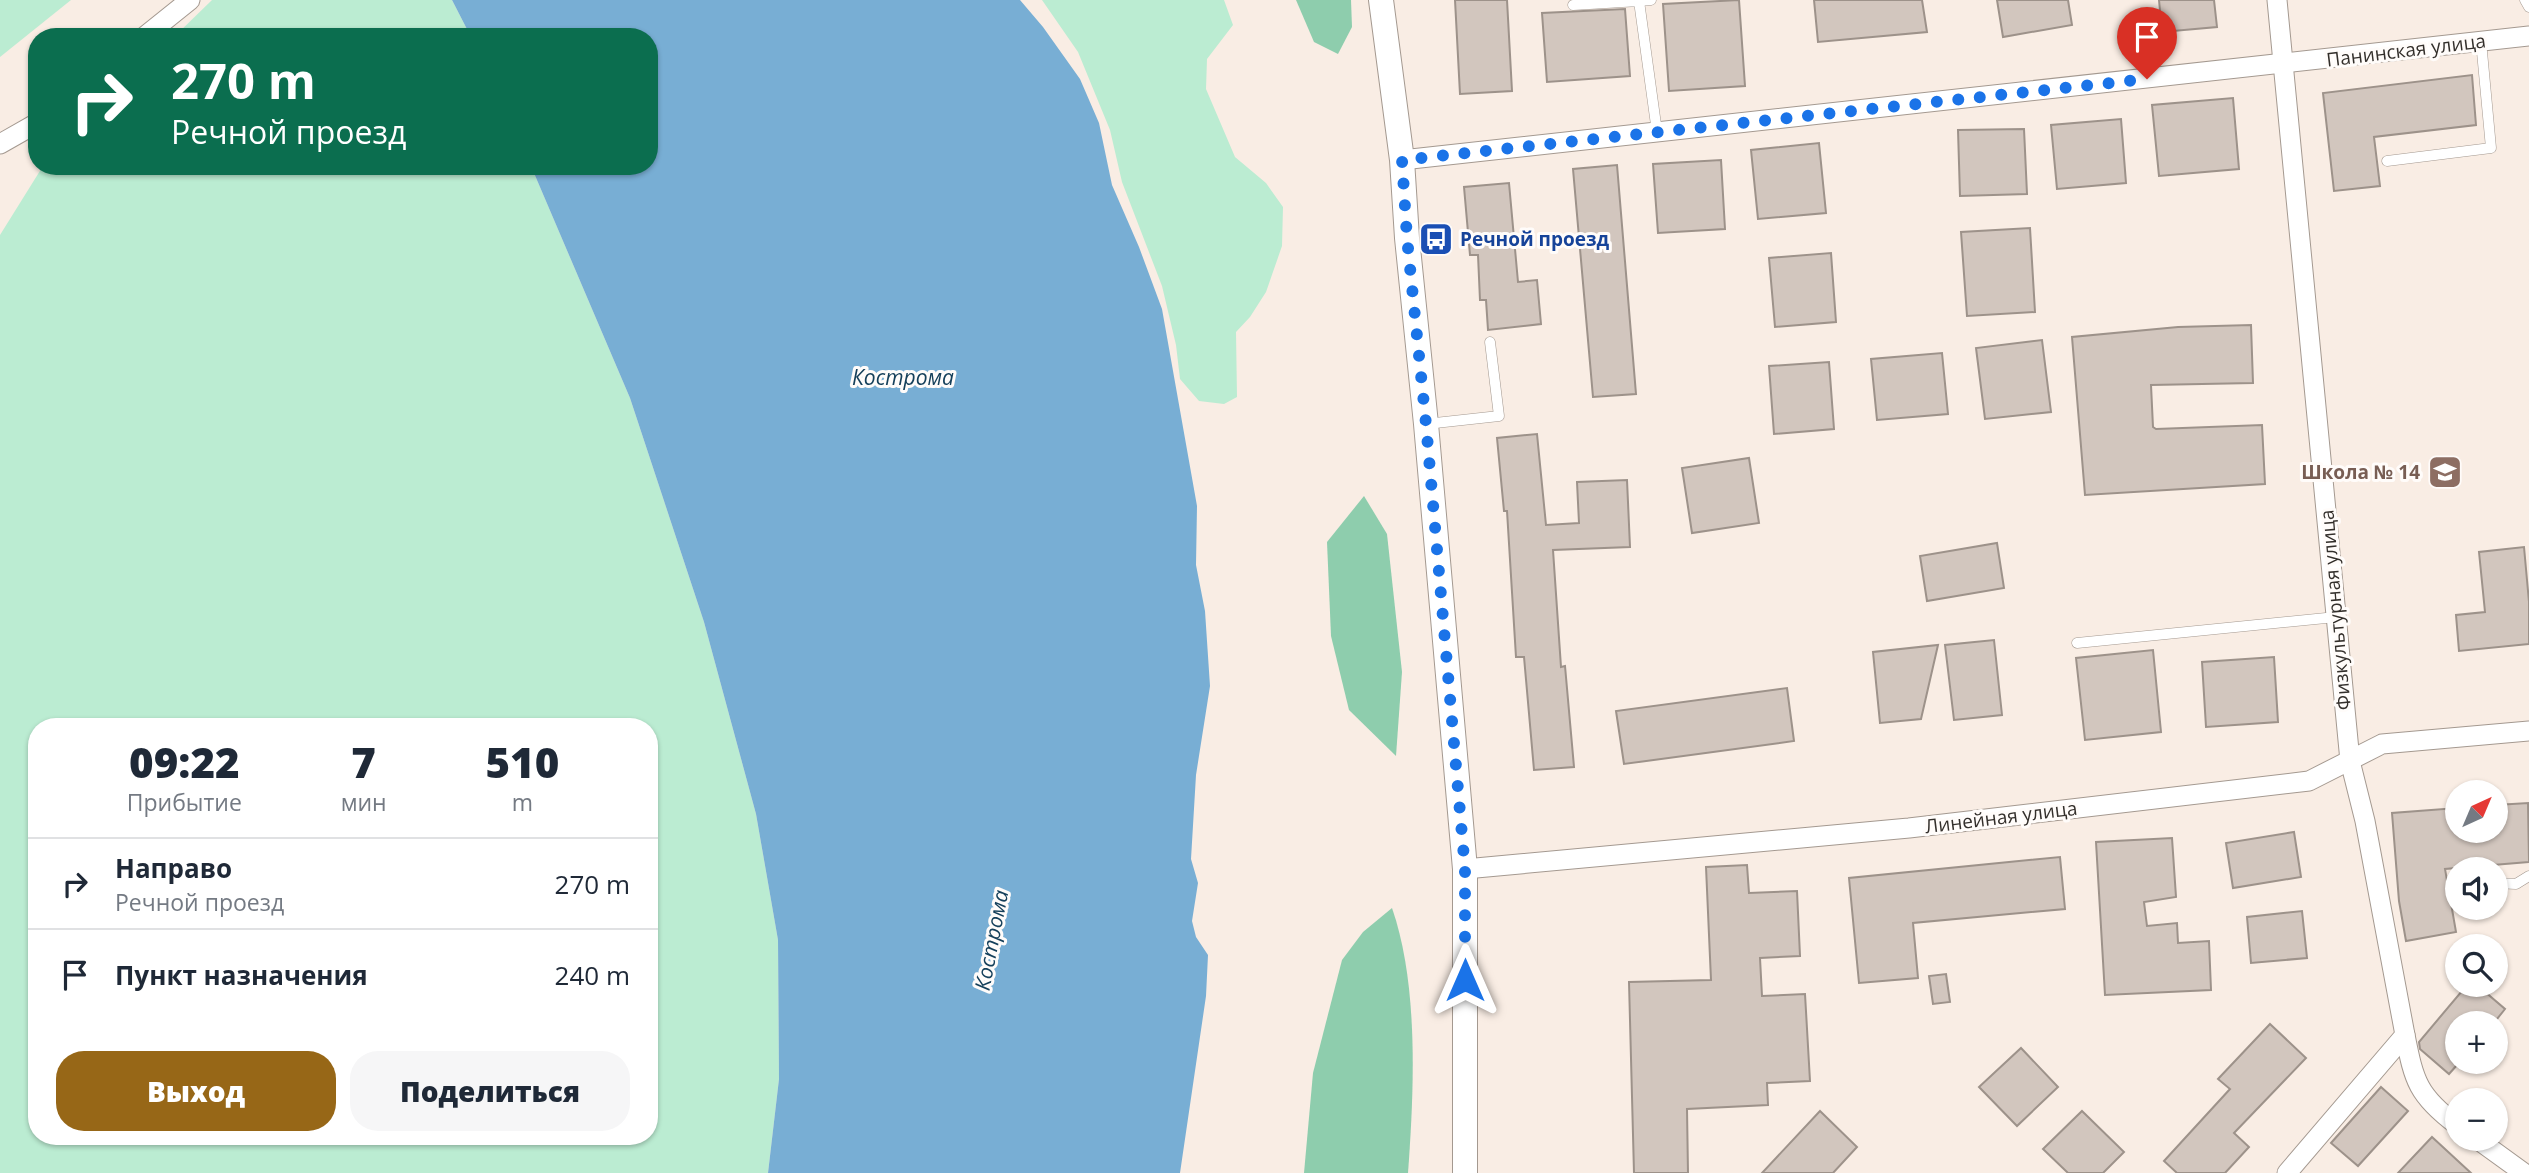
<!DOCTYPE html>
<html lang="ru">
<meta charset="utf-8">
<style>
:root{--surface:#fff;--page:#f6f6f7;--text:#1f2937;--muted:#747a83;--line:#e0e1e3;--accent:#976717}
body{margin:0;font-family:"Open Sans",sans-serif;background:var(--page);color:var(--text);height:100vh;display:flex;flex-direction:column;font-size:26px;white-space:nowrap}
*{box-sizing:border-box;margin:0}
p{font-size:23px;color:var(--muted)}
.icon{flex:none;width:38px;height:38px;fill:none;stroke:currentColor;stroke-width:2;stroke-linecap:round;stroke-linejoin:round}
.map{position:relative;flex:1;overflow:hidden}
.panel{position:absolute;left:28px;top:718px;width:630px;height:427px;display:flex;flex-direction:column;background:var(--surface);border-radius:28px;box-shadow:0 2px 5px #0004}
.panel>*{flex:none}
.guide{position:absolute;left:28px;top:28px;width:630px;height:147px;border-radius:28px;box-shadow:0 2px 5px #0004;background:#0b6e4f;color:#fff;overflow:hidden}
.needle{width:46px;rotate:44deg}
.tools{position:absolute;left:2445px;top:780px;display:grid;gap:14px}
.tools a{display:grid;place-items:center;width:63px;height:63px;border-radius:50%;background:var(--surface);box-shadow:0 2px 5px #0004;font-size:35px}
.pin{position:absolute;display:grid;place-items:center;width:60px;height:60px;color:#fff;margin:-72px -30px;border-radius:50% 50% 50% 0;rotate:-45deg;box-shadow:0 0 7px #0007}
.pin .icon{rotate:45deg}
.me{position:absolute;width:77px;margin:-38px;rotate:0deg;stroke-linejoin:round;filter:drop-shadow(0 0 5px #0008)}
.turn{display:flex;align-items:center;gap:24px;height:147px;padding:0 28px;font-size:32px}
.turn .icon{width:91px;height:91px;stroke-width:2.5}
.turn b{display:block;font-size:49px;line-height:60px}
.eta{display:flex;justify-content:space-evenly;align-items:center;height:119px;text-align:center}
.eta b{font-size:42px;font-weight:800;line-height:49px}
.cta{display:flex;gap:14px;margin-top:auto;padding:14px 28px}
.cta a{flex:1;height:80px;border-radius:28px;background:var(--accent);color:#fff;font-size:28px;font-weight:800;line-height:80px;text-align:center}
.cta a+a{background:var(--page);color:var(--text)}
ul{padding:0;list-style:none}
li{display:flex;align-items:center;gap:21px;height:91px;padding:0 28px;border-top:2px solid var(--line)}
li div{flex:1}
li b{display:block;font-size:26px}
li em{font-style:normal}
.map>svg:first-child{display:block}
.green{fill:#bbecd2;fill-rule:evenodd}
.forest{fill:#8ecdad}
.water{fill:#78aed4}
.building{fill:#d2c6be;stroke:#9d928a;stroke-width:2}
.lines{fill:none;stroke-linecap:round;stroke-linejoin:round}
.service-casing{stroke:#a49990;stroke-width:11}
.minor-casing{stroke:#a49990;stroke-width:21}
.tertiary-casing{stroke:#a49990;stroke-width:26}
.service{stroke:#fff;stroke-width:10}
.minor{stroke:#fff;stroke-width:19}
.tertiary{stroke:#fff;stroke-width:24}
.route{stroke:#1a73e8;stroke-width:12;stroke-dasharray:0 21.6}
.labels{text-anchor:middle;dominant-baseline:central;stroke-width:6;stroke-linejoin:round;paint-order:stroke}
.street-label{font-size:19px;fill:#332f2b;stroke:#fffcfa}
.transit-label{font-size:19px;font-weight:bold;fill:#164399;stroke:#fffcfa;text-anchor:start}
.education-label{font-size:19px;font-weight:bold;fill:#785e54;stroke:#fffcfa;text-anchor:end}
.water-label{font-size:21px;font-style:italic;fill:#15405b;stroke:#fffcfa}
</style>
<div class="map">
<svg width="2529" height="1173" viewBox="0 0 2529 1173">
<rect width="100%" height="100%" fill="#f9ede4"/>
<!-- green -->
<g class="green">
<polygon points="0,0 71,0 0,57"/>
<polygon points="212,0 452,0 471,37 174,37"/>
<polygon points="1042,0 1224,0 1233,25 1207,59 1206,89 1235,157 1266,183 1283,207 1282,246 1266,292 1250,317 1236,332 1237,397 1224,404 1199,401 1180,379 1176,345 1162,286 1122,182 1110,130 1078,52"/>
<path d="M 43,166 L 531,166 L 630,398 L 704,622 L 756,814 L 778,940 L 779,1079 L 768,1173 L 0,1173 L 0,235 ZM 37,726 L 649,726 L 649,1136 L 37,1136 Z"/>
</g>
<!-- forest -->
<g class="forest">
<polygon points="1296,0 1351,0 1352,27 1338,54 1314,42"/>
<polygon points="1364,496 1387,534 1402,672 1396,756 1349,710 1331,636 1327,542"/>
<path d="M 1392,908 C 1419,986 1414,1091 1408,1173 L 1304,1173 L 1313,1073 L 1342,960 L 1363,932 Z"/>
</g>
<!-- water -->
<polygon class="water" points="452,0 1020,0 1043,27 1080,79 1099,123 1112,185 1139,247 1162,309 1197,506 1196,565 1205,611 1210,686 1196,775 1191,859 1198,883 1192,921 1196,937 1208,955 1206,996 1180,1173 768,1173 779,1079 778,940 756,814 704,622 630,398 531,166 649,166 649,37 471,37"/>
<!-- building -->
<g class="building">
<polygon points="1455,0 1507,0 1512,91 1460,94"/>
<polygon points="1739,0 1745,86 1669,91 1663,4"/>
<polygon points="1814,0 1922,0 1927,32 1818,42"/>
<polygon points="1997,0 2068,0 2072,25 2003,37"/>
<polygon points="2159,0 2214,0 2217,27 2162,32"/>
<polygon points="1625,9 1630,76 1547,82 1542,13"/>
<polygon points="2472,75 2476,125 2374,137 2380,186 2334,191 2323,93"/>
<polygon points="2233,98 2239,169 2159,176 2152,105"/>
<polygon points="2121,119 2126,183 2057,189 2051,125"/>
<polygon points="2024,129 2027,194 1960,196 1958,130"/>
<polygon points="1819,143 1826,213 1758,219 1751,150"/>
<polygon points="1721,160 1725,229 1658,233 1653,164"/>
<polygon points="1617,165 1636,394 1593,397 1573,169"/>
<polygon points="1509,183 1518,282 1537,280 1541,324 1488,330 1486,300 1480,300 1478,255 1470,255 1464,187"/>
<polygon points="2030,228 2035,312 1967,316 1961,232"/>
<polygon points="1831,253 1836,322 1775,327 1769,258"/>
<polygon points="2251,325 2253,383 2151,385 2153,427 2156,429 2262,425 2265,484 2085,495 2072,337 2178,327"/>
<polygon points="2042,340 2051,412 1985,419 1976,348"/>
<polygon points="1942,353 1948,414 1877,420 1871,359"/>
<polygon points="1829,362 1834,429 1774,434 1769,366"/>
<polygon points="1537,434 1546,525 1579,523 1577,482 1627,480 1630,547 1553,550 1561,667 1565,666 1574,767 1534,770 1524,657 1516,657 1507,511 1504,511 1497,438"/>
<polygon points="1749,458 1759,523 1692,533 1682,468"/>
<polygon points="1997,543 2004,588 1927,601 1920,556"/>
<polygon points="2524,547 2529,602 2529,644 2459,651 2456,615 2485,612 2479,552"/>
<polygon points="1994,640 2002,715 1954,720 1945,645"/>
<polygon points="1938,645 1921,719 1880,723 1873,652"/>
<polygon points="2153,650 2161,732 2085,740 2076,658"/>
<polygon points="2274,657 2278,722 2206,727 2202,662"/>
<polygon points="1787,688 1794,741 1624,764 1616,711"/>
<polygon points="2528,803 2529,862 2445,869 2456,932 2406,941 2399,901 2392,813 2457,808 2457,831 2496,831 2496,805"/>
<polygon points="2294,832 2301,877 2233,888 2226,843"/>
<polygon points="2172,838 2176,897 2144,902 2147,926 2177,923 2178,943 2209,941 2211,990 2105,995 2096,842"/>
<polygon points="2060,857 2065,909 1913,923 1918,978 1859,983 1849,878"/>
<polygon points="1747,865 1749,893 1797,891 1800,956 1760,958 1762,996 1805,994 1810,1081 1767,1083 1768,1105 1687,1109 1688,1173 1634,1173 1629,982 1711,980 1706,867"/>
<polygon points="2302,911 2307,958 2251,963 2247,917"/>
<polygon points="1946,974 1950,1002 1933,1004 1929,976"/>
<polygon points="2467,985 2477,985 2505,1009 2493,1024 2457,1024 2457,1065 2449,1074 2420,1049 2419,1042"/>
<polygon points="2270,1024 2306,1058 2234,1133 2249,1147 2225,1173 2177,1173 2164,1161 2230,1089 2218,1079"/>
<polygon points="2021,1048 2058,1087 2017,1126 1979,1087"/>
<polygon points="2381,1087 2408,1111 2358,1166 2331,1143"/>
<polygon points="1820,1111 1857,1147 1833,1173 1762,1173"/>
<polygon points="2082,1111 2124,1152 2103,1173 2068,1173 2043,1149"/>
<polygon points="2432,1137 2471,1173 2398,1173"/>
</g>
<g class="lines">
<!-- service casing -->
<g class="service-casing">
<g id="service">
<polyline points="2525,0 2529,7"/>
<polyline points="1639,1 1651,0"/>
<polyline points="1573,5 1639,1 1657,132"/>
<polyline points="2387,161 2491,148 2481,41"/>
<polyline points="1426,424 1499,416 1490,342"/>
<polyline points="2077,643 2336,617"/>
<polyline points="2496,883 2516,884 2529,876"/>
</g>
</g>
<!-- minor casing -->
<g class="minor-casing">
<g id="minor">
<polyline points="2277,0 2350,761 2365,821 2405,1035 2287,1173"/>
<polyline points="144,37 190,0"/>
<polyline points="0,144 37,123"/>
<polyline points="1402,160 2529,36"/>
<polyline points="1465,869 1909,828 2309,781 2382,744 2529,731"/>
<path d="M 2405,1035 C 2414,1081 2418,1096 2457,1125"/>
<polyline points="2477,1139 2524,1173"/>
</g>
</g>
<!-- tertiary casing -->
<g class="tertiary-casing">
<polyline id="tertiary" points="1381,0 1402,160 1407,238 1426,424 1465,869 1465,1173"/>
</g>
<!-- service -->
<use href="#service" class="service"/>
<!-- minor -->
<use href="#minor" class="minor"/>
<!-- tertiary -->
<use href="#tertiary" class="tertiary"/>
</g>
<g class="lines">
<!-- route -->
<polyline class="route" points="1465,980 1465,869 1426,424 1407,238 1402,160 2147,79"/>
</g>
<!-- icons -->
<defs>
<g id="bus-square" transform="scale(1.75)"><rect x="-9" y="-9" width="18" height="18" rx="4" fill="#1a4fb4" stroke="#fffcfa"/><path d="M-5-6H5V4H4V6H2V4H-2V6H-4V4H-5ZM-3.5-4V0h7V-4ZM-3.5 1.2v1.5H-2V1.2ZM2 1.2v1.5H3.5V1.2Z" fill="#fff"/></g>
<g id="school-square" transform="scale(1.75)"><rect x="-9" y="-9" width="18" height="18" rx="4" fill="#8d6e63" stroke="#fffcfa"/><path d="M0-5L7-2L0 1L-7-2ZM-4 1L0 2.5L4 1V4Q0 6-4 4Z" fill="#fff"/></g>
</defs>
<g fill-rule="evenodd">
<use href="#bus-square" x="1436" y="239"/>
<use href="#school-square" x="2445" y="472"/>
</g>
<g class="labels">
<!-- street labels -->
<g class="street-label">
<text transform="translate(2406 50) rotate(-7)">Панинская улица</text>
<text transform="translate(2335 610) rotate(-95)">Физкультурная улица</text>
<text transform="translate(2001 817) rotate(-7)">Линейная улица</text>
</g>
<!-- transit labels -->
<g class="transit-label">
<text x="1460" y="239">Речной проезд</text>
</g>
<!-- education labels -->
<g class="education-label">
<text x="2420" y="472">Школа № 14</text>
</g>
<!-- water labels -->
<g class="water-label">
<text x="903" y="377">Кострома</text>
<text transform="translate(991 940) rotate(-79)">Кострома</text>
</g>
</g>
</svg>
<div class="tools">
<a><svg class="needle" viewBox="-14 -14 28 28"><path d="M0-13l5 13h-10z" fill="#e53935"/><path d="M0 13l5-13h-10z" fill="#747a83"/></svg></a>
<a><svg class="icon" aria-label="sound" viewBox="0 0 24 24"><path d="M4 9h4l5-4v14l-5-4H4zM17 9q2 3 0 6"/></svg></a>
<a><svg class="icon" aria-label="search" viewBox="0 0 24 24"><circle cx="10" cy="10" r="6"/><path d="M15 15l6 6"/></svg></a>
<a>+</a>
<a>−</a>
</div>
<div class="pin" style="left:2147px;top:79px;background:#d93025"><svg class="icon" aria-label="arrive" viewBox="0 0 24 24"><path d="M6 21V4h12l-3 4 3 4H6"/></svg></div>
<svg class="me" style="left:1465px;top:980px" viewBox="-20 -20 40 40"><path d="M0-17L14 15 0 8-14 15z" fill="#1a73e8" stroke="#fff" stroke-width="4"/></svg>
<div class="guide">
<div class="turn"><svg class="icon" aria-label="right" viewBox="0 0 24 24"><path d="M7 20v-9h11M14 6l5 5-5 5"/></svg><div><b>270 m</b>Речной проезд</div></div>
</div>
<section class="panel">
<div class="eta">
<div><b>09:22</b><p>Прибытие</p></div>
<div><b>7</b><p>мин</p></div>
<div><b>510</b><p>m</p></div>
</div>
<ul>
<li><svg class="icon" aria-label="right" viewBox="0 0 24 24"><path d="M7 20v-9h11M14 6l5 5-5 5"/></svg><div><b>Направо</b><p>Речной проезд</p></div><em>270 m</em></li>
<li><svg class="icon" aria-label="arrive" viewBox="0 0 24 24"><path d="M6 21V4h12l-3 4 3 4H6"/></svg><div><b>Пункт назначения</b></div><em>240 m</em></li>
</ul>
<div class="cta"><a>Выход</a><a>Поделиться</a></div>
</section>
</div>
